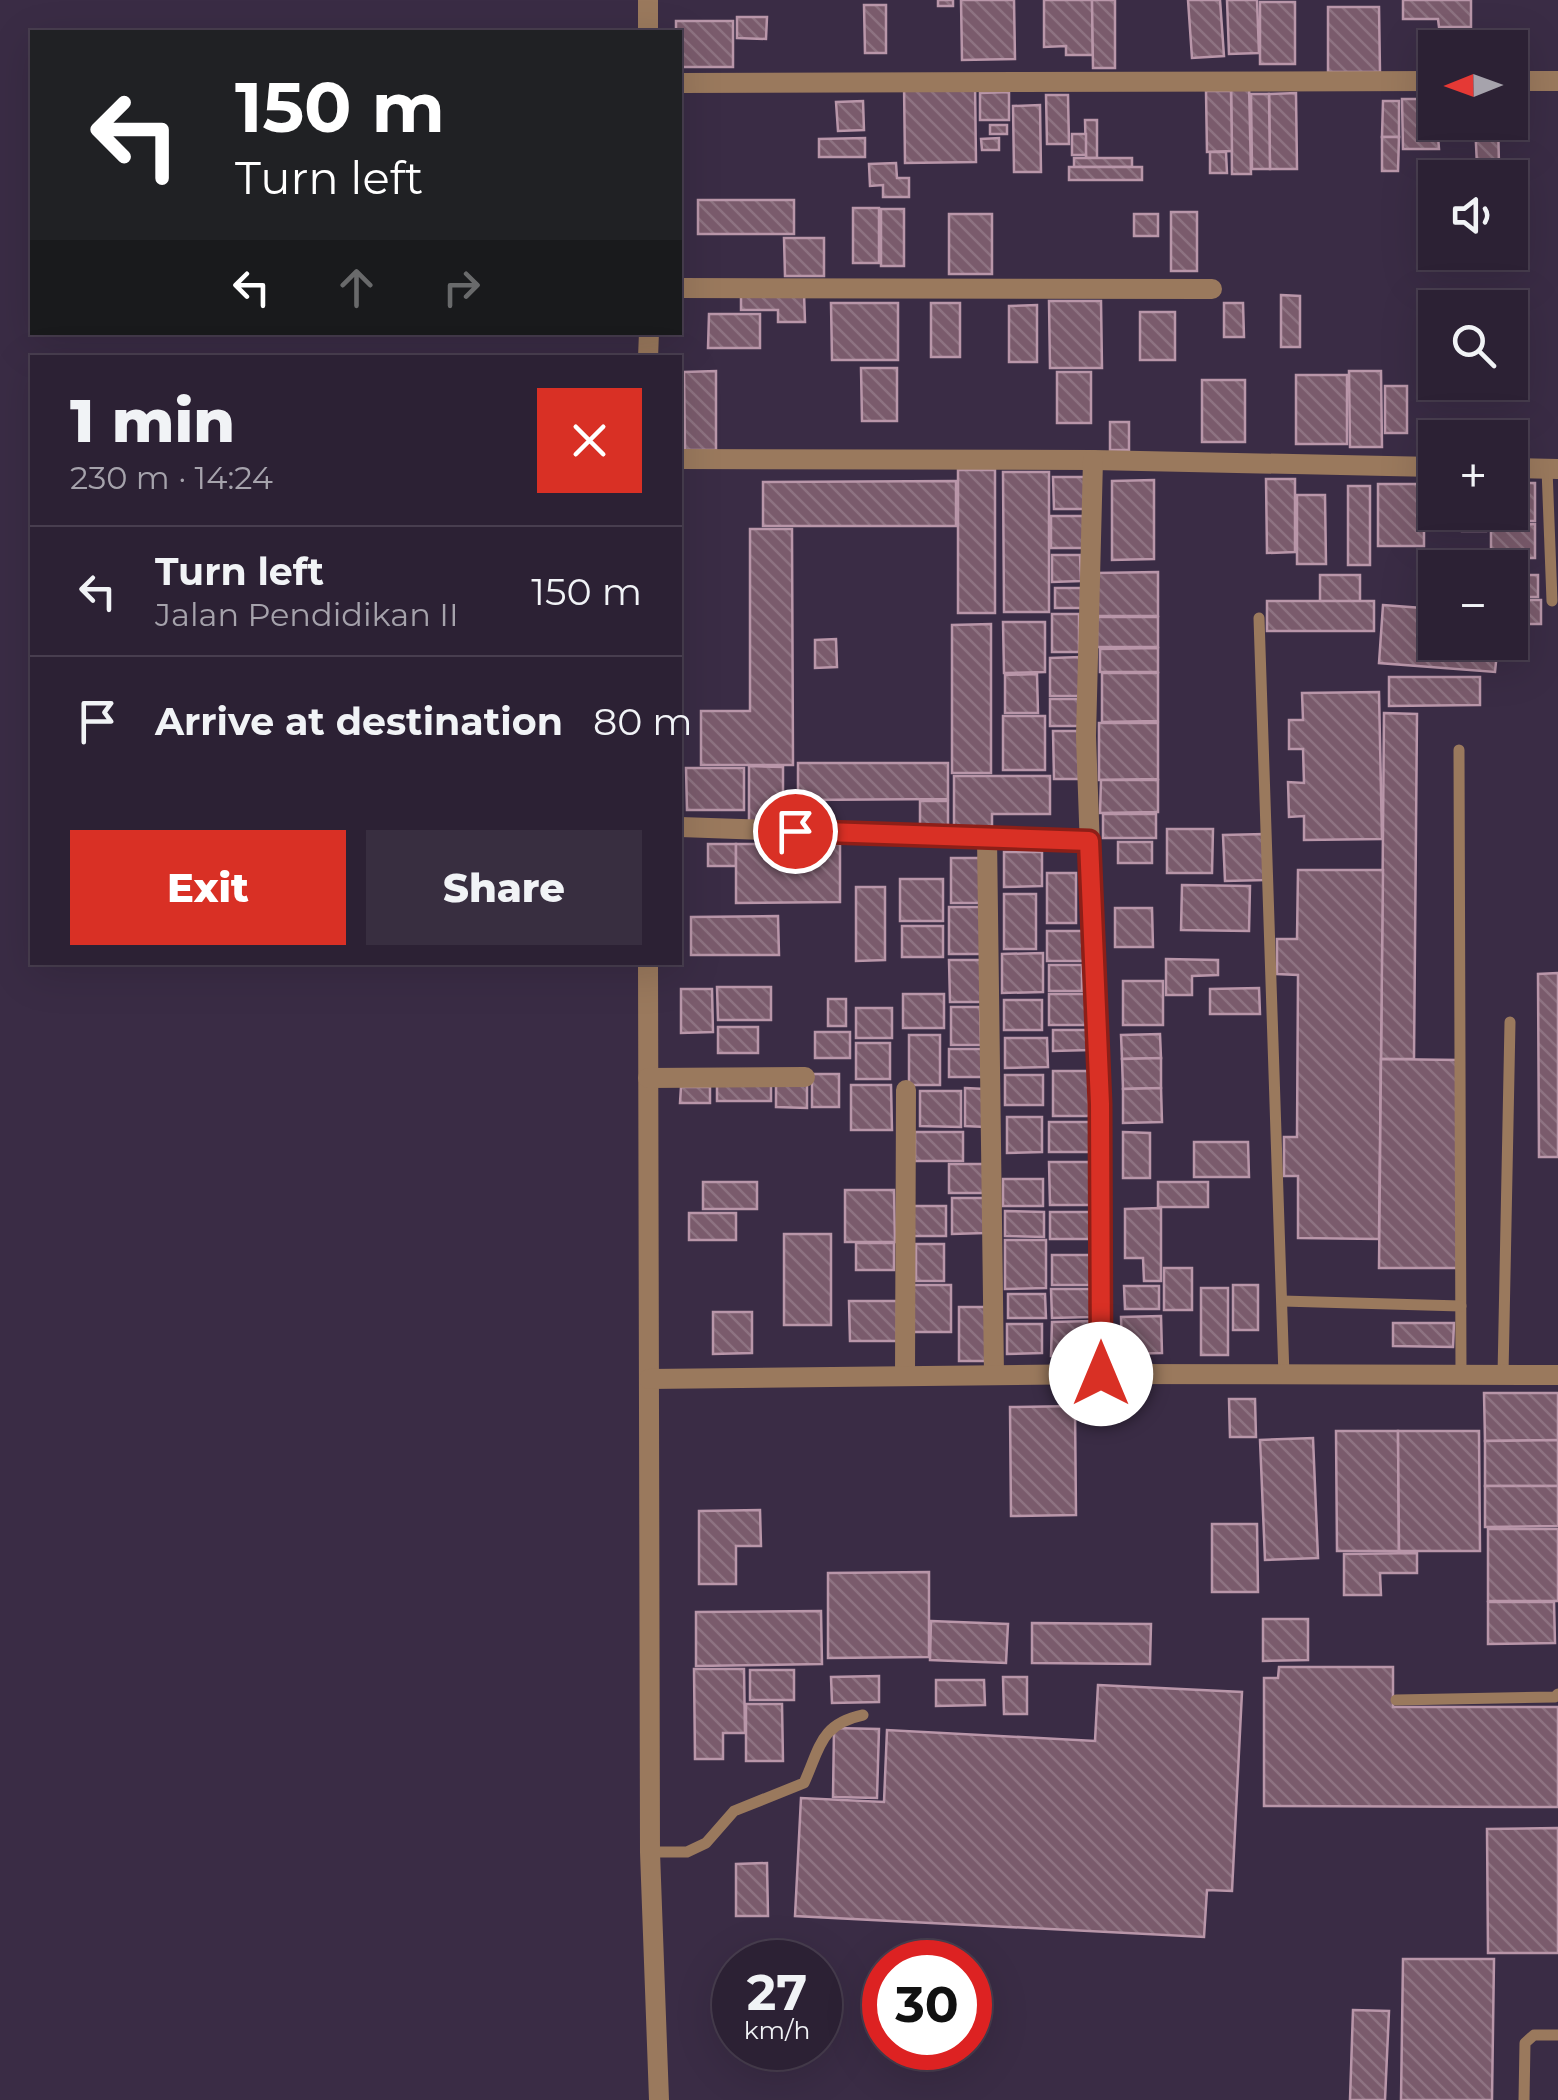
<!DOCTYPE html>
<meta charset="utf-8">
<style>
:root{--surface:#2c2134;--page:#382e40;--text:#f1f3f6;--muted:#a6a3ac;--line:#483e4f;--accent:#d93025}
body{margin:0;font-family:Montserrat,sans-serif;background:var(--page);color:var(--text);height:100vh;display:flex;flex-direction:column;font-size:38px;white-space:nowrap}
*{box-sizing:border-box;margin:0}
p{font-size:32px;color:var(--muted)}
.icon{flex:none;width:55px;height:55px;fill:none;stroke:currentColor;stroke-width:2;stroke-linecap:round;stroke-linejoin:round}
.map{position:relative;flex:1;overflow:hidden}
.sheet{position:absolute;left:30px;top:355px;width:652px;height:610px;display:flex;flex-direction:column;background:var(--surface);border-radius:0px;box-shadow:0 10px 40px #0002,0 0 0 2px var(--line)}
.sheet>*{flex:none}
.top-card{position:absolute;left:30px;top:30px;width:652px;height:305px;border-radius:0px;box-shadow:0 10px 40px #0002,0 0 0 2px var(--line);background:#202124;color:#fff;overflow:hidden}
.needle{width:65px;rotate:269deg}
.buttons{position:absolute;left:1418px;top:30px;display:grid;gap:20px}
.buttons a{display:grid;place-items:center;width:110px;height:110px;border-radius:0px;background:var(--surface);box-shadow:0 10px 40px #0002,0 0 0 2px var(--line);font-size:50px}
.speed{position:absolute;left:712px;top:1940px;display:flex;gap:20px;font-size:50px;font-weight:700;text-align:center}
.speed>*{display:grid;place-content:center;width:130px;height:130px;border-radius:50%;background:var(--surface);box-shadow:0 10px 40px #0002,0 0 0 2px var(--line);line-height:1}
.speed small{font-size:25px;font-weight:400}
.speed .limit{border:15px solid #d22;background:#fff;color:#111}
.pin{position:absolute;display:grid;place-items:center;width:85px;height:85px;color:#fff;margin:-42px;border:5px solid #fff;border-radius:50%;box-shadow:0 2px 10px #0007}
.me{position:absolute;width:110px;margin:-55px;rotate:0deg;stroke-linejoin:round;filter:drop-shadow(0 0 8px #0008)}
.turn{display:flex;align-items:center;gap:35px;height:210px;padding:0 40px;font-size:45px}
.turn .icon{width:130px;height:130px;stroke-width:2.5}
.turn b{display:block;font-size:70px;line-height:85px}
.lanes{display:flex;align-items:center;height:95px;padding:0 40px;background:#0003;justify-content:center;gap:50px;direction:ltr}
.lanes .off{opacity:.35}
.round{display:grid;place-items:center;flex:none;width:105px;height:105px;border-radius:0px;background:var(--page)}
.headline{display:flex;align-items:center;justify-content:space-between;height:170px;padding:0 40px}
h1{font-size:60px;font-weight:800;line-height:75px}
.action{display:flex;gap:20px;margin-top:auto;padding:20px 40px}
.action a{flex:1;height:115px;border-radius:0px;background:var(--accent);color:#fff;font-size:40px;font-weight:800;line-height:115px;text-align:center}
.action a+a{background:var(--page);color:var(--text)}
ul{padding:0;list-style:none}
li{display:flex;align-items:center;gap:30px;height:130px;padding:0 40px;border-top:2px solid var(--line)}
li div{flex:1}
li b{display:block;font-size:38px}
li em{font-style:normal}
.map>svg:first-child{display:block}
.building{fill:url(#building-back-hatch);stroke:#b996a9;stroke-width:2.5}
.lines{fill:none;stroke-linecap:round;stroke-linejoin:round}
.service{stroke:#9a795d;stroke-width:11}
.minor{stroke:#9a795d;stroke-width:20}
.route-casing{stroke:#8d1f18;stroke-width:25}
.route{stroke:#d93025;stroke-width:18}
</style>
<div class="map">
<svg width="1558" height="2100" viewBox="0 0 1558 2100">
<defs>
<pattern id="building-back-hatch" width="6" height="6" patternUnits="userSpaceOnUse" patternTransform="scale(2.5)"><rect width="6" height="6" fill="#7a5b6c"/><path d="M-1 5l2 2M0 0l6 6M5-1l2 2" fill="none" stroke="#8e7382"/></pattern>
</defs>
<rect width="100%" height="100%" fill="#3a2c45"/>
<!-- building -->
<g class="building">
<rect x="938" y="0" width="15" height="6"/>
<polygon points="961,0 1014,0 1015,59 962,60"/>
<polygon points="1044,0 1092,0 1093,55 1066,55 1066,46 1044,47"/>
<polygon points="1092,0 1115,0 1115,68 1093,68"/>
<polygon points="1188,0 1220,0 1224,56 1192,58"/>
<polygon points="1227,0 1257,0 1259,53 1229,54"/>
<polygon points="1403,0 1471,0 1471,27 1439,27 1438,19 1403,19"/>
<rect x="1260" y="2" width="35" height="62"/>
<polygon points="864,5 886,5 886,53 865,53"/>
<polygon points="1328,7 1379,7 1380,72 1328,72"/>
<polygon points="737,17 767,17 766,39 737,38"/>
<polygon points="676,21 733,21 733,67 680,67 680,32 676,32"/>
<polygon points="1440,34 1463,35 1463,48 1440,48"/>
<polygon points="975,83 976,162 905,163 904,84"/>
<polygon points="1231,83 1249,83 1251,174 1232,174"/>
<polygon points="1206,91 1231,91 1232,151 1207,152"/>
<polygon points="1009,92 1009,120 980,120 980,93"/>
<polygon points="1296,93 1297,169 1270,169 1269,94"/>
<polygon points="1251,94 1269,94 1270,169 1252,169"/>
<polygon points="1046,95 1068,95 1069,144 1047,144"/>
<polygon points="1402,99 1435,99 1439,149 1403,149"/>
<polygon points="863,101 864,130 838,131 836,102"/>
<polygon points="1383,101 1399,101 1399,137 1382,137"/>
<polygon points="1040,105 1041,172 1014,172 1013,106"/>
<polygon points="1085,120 1097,120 1097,158 1086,158"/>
<polygon points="1475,122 1498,122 1499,165 1477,166"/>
<rect x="990" y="125" width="17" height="9"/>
<polygon points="1467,125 1468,137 1443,138 1442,126"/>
<rect x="1072" y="134" width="14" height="21"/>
<polygon points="1382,137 1399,137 1398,171 1382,171"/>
<polygon points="865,138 865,157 819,157 819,139"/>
<polygon points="999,138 999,150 982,150 981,139"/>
<polygon points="1210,152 1226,152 1227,173 1210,173"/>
<rect x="1074" y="158" width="58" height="9"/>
<polygon points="896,163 897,178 909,178 909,197 883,197 883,185 870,186 869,164"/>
<rect x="1069" y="167" width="73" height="13"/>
<rect x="698" y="200" width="96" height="34"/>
<rect x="853" y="208" width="26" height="55"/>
<rect x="881" y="209" width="23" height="57"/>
<rect x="1171" y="212" width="26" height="59"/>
<rect x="949" y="214" width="43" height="60"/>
<rect x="1134" y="214" width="24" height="22"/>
<polygon points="784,238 824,238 824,276 785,276"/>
<polygon points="741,293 804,293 805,322 778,322 778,310 741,310"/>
<polygon points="1281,295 1300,296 1300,347 1281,347"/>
<polygon points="1049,301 1101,301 1102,368 1050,368"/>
<polygon points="831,303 898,303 898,360 832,360"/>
<rect x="931" y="303" width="29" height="54"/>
<polygon points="1224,303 1243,303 1244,337 1224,337"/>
<polygon points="1037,305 1037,362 1009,362 1009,306"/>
<rect x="1140" y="312" width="35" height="48"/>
<polygon points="709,314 760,314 760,348 708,348"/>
<polygon points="861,368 897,368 897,421 862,421"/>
<polygon points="716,371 716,450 685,450 684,372"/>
<polygon points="1349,371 1381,371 1382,447 1350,447"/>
<rect x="1057" y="372" width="34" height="51"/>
<rect x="1296" y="375" width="51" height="69"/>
<rect x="1202" y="380" width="43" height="62"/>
<rect x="1385" y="386" width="22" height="47"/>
<rect x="1110" y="422" width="19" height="28"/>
<rect x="958" y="470" width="37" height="143"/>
<polygon points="1003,472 1049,472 1049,612 1004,612"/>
<polygon points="1053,477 1086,477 1085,509 1054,509"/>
<polygon points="1266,479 1295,479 1295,552 1267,553"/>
<polygon points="1154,480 1154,559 1112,560 1112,481"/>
<polygon points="956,481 956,526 763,526 763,482"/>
<polygon points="1510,483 1535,483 1535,521 1489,521 1489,512 1510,512"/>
<rect x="1378" y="484" width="46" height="62"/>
<rect x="1348" y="486" width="22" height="79"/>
<polygon points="1297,495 1325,495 1326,564 1297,564"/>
<rect x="1462" y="512" width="24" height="19"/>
<polygon points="1051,516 1083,516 1084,548 1051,548"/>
<polygon points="1535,524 1535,558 1491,558 1491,525"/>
<polygon points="750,529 792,529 793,765 701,765 701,711 750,711"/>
<polygon points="1052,555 1080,555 1081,581 1052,582"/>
<polygon points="1158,572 1158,616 1096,616 1096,573"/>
<polygon points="1320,575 1360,575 1360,602 1320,601"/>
<rect x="1510" y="575" width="28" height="22"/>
<rect x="1055" y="588" width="26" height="20"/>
<rect x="1510" y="600" width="31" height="24"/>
<rect x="1267" y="601" width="107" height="30"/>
<polygon points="1383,605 1435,609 1435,642 1498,642 1495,672 1379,663"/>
<rect x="1052" y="614" width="27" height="38"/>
<rect x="1097" y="617" width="61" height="30"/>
<polygon points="1003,622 1045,622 1045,672 1004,673"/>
<polygon points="991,624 991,773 952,773 952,625"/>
<polygon points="836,639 837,667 815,668 815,640"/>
<polygon points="1158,648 1158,672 1100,672 1100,649"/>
<polygon points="1081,657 1081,696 1050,696 1050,658"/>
<polygon points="1102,673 1158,673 1158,721 1102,722"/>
<polygon points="1037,674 1038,713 1005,713 1005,675"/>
<polygon points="1389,677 1480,677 1480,705 1389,706"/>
<polygon points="1379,692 1382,839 1304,840 1304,816 1289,817 1288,782 1304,783 1303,749 1289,749 1289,720 1303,720 1302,693"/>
<rect x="1050" y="699" width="31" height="27"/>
<polygon points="1384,713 1417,714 1414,1059 1381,1059"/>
<rect x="1003" y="716" width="42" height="54"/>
<polygon points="1099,723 1158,723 1158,779 1099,780"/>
<polygon points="1053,731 1079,731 1079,779 1054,779"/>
<polygon points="798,763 948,763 948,799 798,800"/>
<polygon points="749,766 783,767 783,823 749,823"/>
<polygon points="686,768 744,768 744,810 687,810"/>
<polygon points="954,776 1050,776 1050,814 992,814 992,830 954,831"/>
<polygon points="1101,780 1158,780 1158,812 1100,813"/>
<rect x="920" y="801" width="28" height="29"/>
<rect x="1103" y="814" width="53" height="24"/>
<polygon points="1167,829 1213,829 1212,873 1167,873"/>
<polygon points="1264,834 1265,880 1225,881 1223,835"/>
<rect x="1118" y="842" width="34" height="21"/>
<rect x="708" y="844" width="28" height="22"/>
<polygon points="736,844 840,844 840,902 736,903"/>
<polygon points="1004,852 1042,852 1042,886 1004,887"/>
<rect x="951" y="858" width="29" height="45"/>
<polygon points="1298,870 1383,870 1379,1239 1298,1238 1298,1176 1284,1176 1284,1137 1297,1137 1298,975 1277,974 1277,939 1297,939"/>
<rect x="1047" y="873" width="29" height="50"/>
<rect x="900" y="879" width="43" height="42"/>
<polygon points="1182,885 1250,886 1249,931 1181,930"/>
<polygon points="856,887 885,887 885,960 856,961"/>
<rect x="1004" y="894" width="32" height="55"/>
<rect x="949" y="907" width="34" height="47"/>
<polygon points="1115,908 1152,908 1153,947 1115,947"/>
<polygon points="778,916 779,955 691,955 691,917"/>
<rect x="902" y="926" width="41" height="31"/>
<rect x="1047" y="931" width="39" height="30"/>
<polygon points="1043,953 1043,992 1002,993 1002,954"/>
<polygon points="1166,959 1218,960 1218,975 1192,976 1192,995 1166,995"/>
<polygon points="949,960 983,960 983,1002 950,1002"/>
<rect x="1049" y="965" width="33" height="26"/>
<polygon points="1558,973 1558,1157 1539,1157 1538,974"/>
<rect x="1123" y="981" width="40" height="44"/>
<polygon points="717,987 771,987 771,1020 718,1020"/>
<polygon points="1259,988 1260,1014 1210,1014 1210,989"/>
<polygon points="681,989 712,989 713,1032 681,1033"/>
<rect x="903" y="994" width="41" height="34"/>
<rect x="1049" y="994" width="41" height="31"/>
<rect x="828" y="999" width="18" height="27"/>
<rect x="1004" y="1000" width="38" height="30"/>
<polygon points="951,1007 980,1007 981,1045 951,1045"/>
<rect x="856" y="1008" width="36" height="30"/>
<rect x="718" y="1027" width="40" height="26"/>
<polygon points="1053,1030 1090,1030 1090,1050 1053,1051"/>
<rect x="815" y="1032" width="35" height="26"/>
<polygon points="1160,1034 1161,1058 1122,1059 1121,1035"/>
<rect x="909" y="1035" width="31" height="50"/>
<polygon points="1005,1038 1047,1038 1048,1067 1005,1068"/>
<rect x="856" y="1043" width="34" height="36"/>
<rect x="949" y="1049" width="35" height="28"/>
<polygon points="1161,1058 1161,1088 1123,1089 1122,1059"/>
<polygon points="1381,1059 1459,1060 1457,1268 1379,1268"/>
<rect x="1053" y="1071" width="36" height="45"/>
<rect x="812" y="1074" width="27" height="33"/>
<rect x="1005" y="1075" width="38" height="30"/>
<polygon points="776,1079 807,1079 807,1108 776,1107"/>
<rect x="717" y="1081" width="54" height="20"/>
<polygon points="851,1085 891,1085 892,1130 851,1130"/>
<polygon points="681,1087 710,1087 710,1103 680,1103"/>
<polygon points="965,1088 985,1089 985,1127 965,1126"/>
<polygon points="1161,1088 1162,1122 1123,1123 1123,1089"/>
<polygon points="920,1091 961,1091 961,1127 920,1126"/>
<polygon points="1007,1117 1042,1117 1042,1152 1007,1153"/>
<rect x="1049" y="1122" width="42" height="30"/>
<rect x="915" y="1132" width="48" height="29"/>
<polygon points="1123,1132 1150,1133 1150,1178 1123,1178"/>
<polygon points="1194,1142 1248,1142 1249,1177 1194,1177"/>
<polygon points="1049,1162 1091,1162 1091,1205 1050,1205"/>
<rect x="949" y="1164" width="36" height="29"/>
<rect x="1003" y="1179" width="40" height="27"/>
<rect x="703" y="1182" width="54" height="27"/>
<rect x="1158" y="1182" width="50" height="25"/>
<polygon points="845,1190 894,1190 895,1242 845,1242"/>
<polygon points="952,1198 985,1198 985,1233 952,1234"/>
<rect x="913" y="1206" width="33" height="30"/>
<polygon points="1161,1208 1161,1281 1144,1281 1143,1258 1125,1258 1125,1209"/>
<polygon points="1005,1211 1044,1212 1044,1237 1005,1236"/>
<rect x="1050" y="1212" width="40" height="27"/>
<rect x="689" y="1213" width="47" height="27"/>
<rect x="784" y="1234" width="47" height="91"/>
<polygon points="1005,1240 1046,1240 1046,1288 1005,1289"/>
<rect x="856" y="1243" width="38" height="27"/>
<rect x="916" y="1244" width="28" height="37"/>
<rect x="1052" y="1255" width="42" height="30"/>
<rect x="1164" y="1268" width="28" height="42"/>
<rect x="912" y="1285" width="39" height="47"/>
<rect x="1233" y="1285" width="25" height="45"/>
<polygon points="1124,1286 1159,1286 1159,1309 1125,1309"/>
<rect x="1201" y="1288" width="27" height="67"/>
<polygon points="1051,1289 1092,1289 1091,1317 1052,1318"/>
<polygon points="1008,1294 1045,1294 1046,1318 1008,1318"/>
<polygon points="849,1301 897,1301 897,1341 850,1341"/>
<polygon points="959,1307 985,1307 986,1361 959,1361"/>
<polygon points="713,1312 752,1312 752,1353 713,1354"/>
<polygon points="1161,1316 1162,1353 1122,1354 1121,1317"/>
<polygon points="1092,1321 1092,1356 1051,1356 1052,1322"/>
<polygon points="1393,1323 1454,1323 1453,1347 1393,1346"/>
<polygon points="1007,1324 1042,1324 1042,1353 1007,1354"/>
<polygon points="1484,1393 1558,1393 1558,1440 1485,1441"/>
<polygon points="1229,1399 1255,1399 1256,1437 1230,1437"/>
<polygon points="1075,1406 1076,1515 1011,1516 1010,1407"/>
<polygon points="1336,1431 1398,1431 1399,1551 1337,1551"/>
<polygon points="1398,1431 1479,1431 1480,1551 1399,1551"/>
<polygon points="1313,1438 1318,1558 1265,1560 1260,1440"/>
<polygon points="1558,1440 1558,1486 1485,1486 1485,1441"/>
<polygon points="1485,1486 1558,1486 1558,1526 1485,1527"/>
<polygon points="760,1510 761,1546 736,1546 736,1584 699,1584 699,1511"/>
<polygon points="1212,1524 1257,1524 1258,1592 1212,1592"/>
<rect x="1488" y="1529" width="70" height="72"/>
<polygon points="1417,1553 1417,1573 1380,1573 1381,1595 1344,1595 1344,1554"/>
<polygon points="929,1572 929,1657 828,1658 828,1573"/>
<polygon points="1488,1602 1554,1602 1555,1643 1488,1644"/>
<polygon points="821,1611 822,1664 696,1666 696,1612"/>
<polygon points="1263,1619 1308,1619 1308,1660 1263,1661"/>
<polygon points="931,1621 1008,1624 1006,1663 930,1660"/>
<polygon points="1032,1623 1151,1624 1150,1664 1032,1663"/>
<polygon points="1279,1667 1393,1667 1393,1707 1558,1707 1558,1807 1264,1806 1264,1678 1278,1678"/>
<polygon points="694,1669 744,1669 745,1733 723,1733 723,1759 695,1759"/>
<rect x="750" y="1670" width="44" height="30"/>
<polygon points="879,1676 879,1702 832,1703 831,1677"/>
<polygon points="1003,1677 1027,1677 1027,1714 1004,1714"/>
<polygon points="936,1680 984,1680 985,1705 936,1706"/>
<polygon points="1098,1685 1242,1692 1232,1891 1207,1890 1204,1937 795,1916 801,1798 884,1802 887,1730 1095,1741"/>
<polygon points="746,1704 782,1704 783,1761 746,1761"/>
<polygon points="834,1728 879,1729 877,1798 833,1797"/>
<polygon points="1558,1828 1558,1953 1488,1953 1487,1829"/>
<polygon points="767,1863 768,1916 736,1916 736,1864"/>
<polygon points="1403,1959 1494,1959 1492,2100 1401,2100"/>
<polygon points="1353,2010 1389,2011 1385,2100 1350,2100"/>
</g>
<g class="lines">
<!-- service -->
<g class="service">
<polyline points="1547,469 1552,601"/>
<polyline points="1259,618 1284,1376"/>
<polyline points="1459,750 1461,1375"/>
<polyline points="1282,1301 1461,1306"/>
<polyline points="1503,1375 1510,1022"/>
<polyline points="1396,1700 1555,1697 1558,1694"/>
<path d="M 650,1852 L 687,1852 L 706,1843 L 734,1811 L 804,1783 C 820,1748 820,1724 863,1715"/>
<polyline points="1524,2100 1525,2043 1534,2035 1558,2035"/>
</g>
<!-- minor -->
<g class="minor">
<polyline points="648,0 648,32"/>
<polyline points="1510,81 1558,81"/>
<polyline points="680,83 1435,81"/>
<polyline points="680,288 1212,289"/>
<polyline points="648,358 649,332"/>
<polyline points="680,459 1093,460 1435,467"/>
<polyline points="1093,460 1086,736 1099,1105 1101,1374"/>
<polyline points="1510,468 1558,469"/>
<polyline points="680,827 1089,841"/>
<polyline points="987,837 994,1375"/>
<polyline points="648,962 650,1852 659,2100"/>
<polyline points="648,1078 805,1077"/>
<polyline points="905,1376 906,1090"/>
<polyline points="649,1379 1101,1374 1558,1375"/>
</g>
</g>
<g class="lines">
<!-- route casing -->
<g class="route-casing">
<polyline id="route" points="795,831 1089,841 1100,1104 1101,1374"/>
</g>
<!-- route -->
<use href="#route" class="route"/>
</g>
</svg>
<div class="buttons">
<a><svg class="needle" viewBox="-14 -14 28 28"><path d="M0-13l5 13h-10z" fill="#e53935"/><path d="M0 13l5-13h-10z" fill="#a6a3ac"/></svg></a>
<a><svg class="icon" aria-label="sound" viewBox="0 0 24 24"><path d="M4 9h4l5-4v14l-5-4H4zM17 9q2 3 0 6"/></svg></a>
<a><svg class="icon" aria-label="search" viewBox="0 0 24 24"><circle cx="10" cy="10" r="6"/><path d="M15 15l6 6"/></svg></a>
<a>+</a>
<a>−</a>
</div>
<div class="speed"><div>27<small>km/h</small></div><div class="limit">30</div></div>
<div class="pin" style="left:795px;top:831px;background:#d93025"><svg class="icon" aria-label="arrive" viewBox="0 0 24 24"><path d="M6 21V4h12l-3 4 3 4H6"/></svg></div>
<svg class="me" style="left:1101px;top:1374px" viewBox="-20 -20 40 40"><circle r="19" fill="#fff"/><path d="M0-13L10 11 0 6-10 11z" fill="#d93025"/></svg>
<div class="top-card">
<div class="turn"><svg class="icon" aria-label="left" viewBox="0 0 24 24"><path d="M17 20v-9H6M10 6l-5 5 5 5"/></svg><div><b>150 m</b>Turn left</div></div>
<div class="lanes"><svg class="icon" aria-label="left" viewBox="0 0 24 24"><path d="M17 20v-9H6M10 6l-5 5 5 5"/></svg><svg class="icon off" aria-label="ahead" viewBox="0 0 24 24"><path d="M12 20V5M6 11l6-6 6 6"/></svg><svg class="icon off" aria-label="right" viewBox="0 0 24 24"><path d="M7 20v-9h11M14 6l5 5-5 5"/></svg></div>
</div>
<section class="sheet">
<div class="headline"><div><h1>1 min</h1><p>230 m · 14:24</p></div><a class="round" style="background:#d93025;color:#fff"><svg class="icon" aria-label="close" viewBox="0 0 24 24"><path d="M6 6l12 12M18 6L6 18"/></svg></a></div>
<ul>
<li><svg class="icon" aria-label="left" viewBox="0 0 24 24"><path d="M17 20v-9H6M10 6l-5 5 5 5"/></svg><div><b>Turn left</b><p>Jalan Pendidikan II</p></div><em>150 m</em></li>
<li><svg class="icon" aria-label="arrive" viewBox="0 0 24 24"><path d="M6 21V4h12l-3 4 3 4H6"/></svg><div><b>Arrive at destination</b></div><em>80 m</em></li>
</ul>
<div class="action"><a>Exit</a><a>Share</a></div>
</section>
</div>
